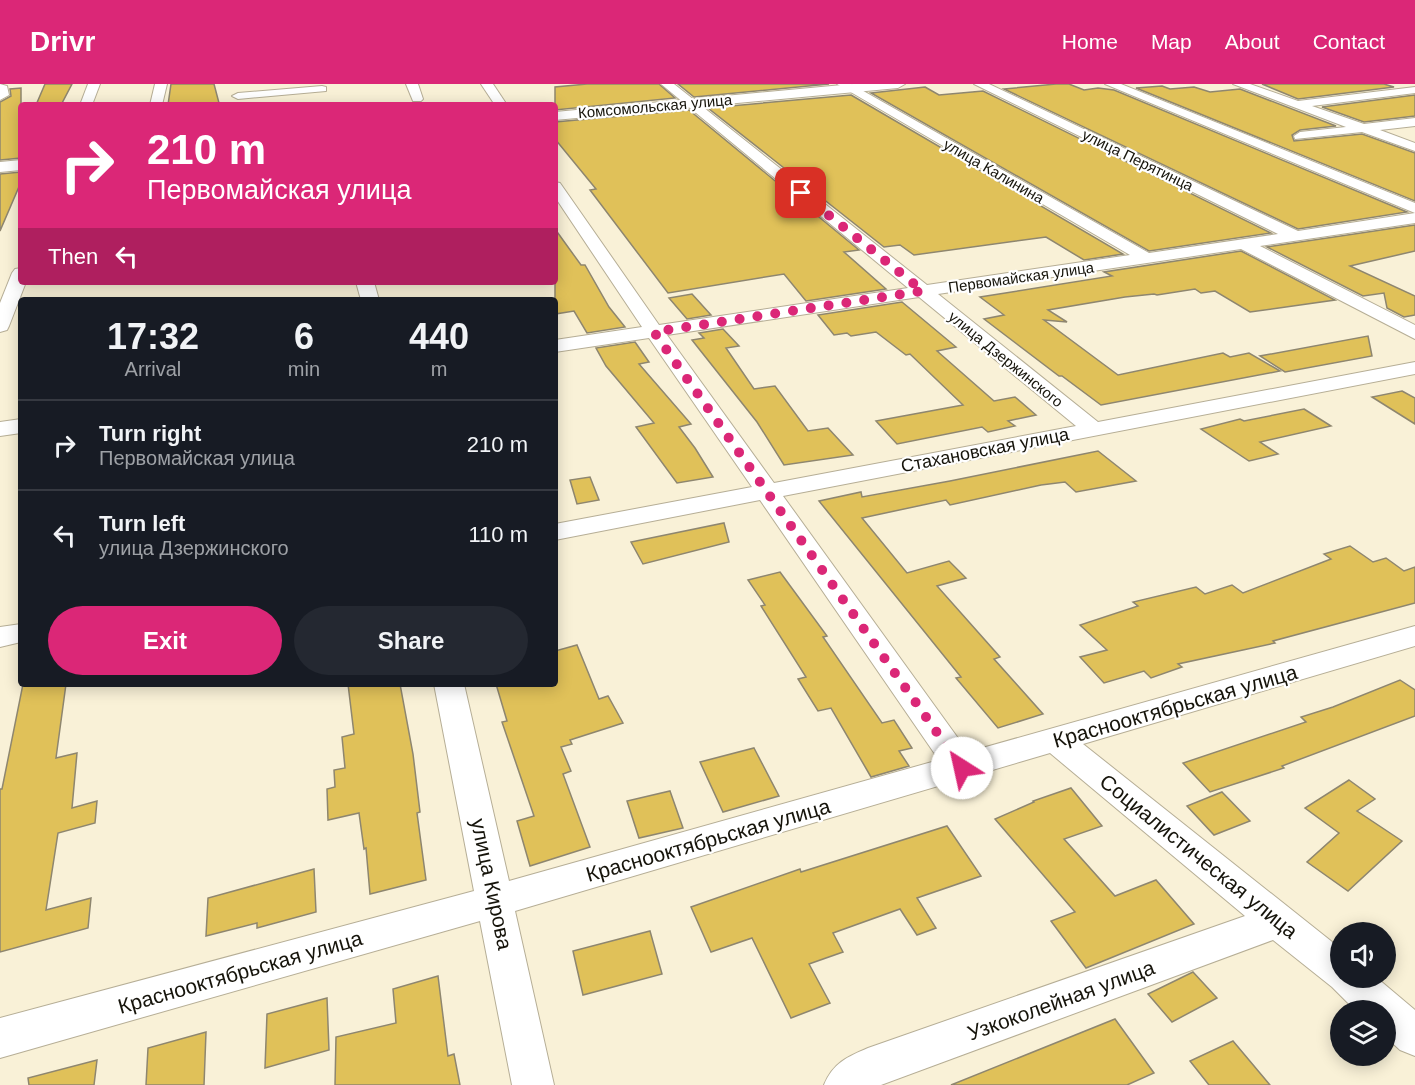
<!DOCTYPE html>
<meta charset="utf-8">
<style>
:root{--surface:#171b24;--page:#242831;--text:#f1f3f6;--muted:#9ea1a6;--line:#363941;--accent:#db2777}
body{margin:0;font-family:Helvetica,sans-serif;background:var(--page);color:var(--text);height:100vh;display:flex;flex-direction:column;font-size:22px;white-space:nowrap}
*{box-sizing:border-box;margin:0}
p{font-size:20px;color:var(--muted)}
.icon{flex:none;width:33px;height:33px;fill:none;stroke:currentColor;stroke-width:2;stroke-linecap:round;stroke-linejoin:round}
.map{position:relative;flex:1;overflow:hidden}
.details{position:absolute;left:18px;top:213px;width:540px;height:390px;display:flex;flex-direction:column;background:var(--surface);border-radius:6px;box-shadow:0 3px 15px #0003}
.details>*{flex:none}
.top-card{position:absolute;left:18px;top:18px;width:540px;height:183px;border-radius:6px;box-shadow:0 3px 15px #0003;background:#db2777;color:#fff;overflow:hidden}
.buttons{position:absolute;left:1330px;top:838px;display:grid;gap:12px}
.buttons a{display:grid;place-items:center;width:66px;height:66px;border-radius:50%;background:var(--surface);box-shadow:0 3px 15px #0003;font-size:30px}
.pin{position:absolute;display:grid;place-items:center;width:51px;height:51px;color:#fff;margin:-26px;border-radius:12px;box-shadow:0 3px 9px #0006}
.me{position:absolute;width:66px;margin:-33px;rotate:325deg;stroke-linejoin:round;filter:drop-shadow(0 0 4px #0008)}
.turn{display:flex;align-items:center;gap:21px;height:126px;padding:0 30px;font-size:27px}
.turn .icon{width:78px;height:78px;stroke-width:2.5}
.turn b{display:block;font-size:42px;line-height:51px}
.then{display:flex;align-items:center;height:57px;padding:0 30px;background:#0003;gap:12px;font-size:22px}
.eta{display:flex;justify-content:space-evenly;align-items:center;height:102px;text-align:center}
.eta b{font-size:36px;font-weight:800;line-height:42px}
.cta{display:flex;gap:12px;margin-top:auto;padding:12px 30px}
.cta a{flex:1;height:69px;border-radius:36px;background:var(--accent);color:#fff;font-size:24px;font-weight:800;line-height:69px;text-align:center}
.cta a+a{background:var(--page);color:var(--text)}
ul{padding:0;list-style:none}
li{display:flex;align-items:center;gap:18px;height:90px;padding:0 30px;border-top:2px solid var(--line)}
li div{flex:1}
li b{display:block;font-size:22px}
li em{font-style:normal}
header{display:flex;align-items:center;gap:36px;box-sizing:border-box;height:84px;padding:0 30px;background:var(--accent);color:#fff}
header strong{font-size:28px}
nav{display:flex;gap:33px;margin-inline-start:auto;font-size:21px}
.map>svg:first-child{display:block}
.building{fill:#e0c159;stroke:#8e866f;stroke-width:1.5}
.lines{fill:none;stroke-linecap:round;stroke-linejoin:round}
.minor-casing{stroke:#b6ae96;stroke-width:2}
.major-casing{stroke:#b6ae96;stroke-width:2}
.minor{fill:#fff;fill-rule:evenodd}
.major{fill:#fff;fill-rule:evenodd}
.route{stroke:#db2777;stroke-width:10;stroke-dasharray:0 18}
.labels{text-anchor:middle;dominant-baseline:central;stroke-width:4.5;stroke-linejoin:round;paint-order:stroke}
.far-street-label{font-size:15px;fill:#16140b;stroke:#fff}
.street-label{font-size:18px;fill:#16140b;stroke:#fff}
.near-street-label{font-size:21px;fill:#16140b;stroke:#fff}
</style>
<header>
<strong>Drivr</strong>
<nav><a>Home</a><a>Map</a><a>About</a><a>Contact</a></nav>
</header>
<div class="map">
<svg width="1415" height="1001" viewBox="0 0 1415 1001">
<rect width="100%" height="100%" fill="#f9f1d7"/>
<!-- building -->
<g class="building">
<polygon points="45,0 72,0 61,21 36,21"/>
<polygon points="171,0 214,0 219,19 168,21"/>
<polygon points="587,0 659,0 675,14 555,26 555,3"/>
<polygon points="678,0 829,0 694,13"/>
<polygon points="1056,0 1069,0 1084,6 1098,4 1114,6 1407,128 1298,145 1004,5"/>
<polygon points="1262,0 1384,0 1394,3 1298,15"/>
<polygon points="1162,2 1170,5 1194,3 1210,8 1240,5 1336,42 1300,46 1292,51 1294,57 1362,50 1415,69 1415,117 1136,4"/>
<polygon points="925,3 939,11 983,7 1271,149 1149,167 871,9"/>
<polygon points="21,4 21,74 0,76 0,18 11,12 10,5"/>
<polygon points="851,11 1123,170 1084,176 1046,153 914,171 900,161 884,163 708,24"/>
<polygon points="1415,11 1415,32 1364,38 1322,23"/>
<polygon points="689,26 859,166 844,168 886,205 806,217 784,190 668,209 590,106 596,105 555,55 555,38"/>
<polygon points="21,88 21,98 0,147 0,90"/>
<polygon points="1415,141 1415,167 1350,182 1415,212 1415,231 1404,233 1387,224 1384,209 1363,212 1267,163"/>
<polygon points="555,145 581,181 585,181 609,223 625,243 587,249 574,227 555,230"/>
<polygon points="1241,167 1335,216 1250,228 1215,207 1201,209 1195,205 1157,211 1154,210 1125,213 1048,226 1067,238 1044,236 1118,291 1223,269 1230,273 1249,269 1280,287 1101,321 1062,292 1059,292 984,235 1004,231 980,213 1112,192 1104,188"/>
<polygon points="692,210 711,231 687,235 669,214"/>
<polygon points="902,218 956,263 937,267 994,317 1015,313 1036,331 1008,337 1015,342 988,348 982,343 897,360 876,337 963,321 910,270 906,271 876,248 851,252 847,249 834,251 818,231"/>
<polygon points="723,245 739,262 726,264 754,305 775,302 808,347 828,344 853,371 784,381 757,338 692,256 704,254 699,249"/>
<polygon points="1368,252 1372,272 1285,288 1260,272"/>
<polygon points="635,258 649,278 639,280 691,340 679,343 695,364 713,393 677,399 636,343 654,339 606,282 596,264"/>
<polygon points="1402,307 1415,314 1415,340 1372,313"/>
<polygon points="1304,325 1331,342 1260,358 1278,370 1249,377 1201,345 1240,335 1244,337"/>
<polygon points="1098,367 1136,397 1076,408 1065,398 1041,401 950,421 946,416 862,434 907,489 949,477 966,494 937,502 1000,573 994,575 1043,630 998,644 956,594 961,593 819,417 861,408 862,413 950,397"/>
<polygon points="590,393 599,416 577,420 570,396"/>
<polygon points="724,439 729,458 643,480 631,458"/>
<polygon points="1350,462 1373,478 1386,474 1404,487 1415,483 1415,519 1273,557 1275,559 1178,580 1182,583 1151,594 1144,587 1104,599 1080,573 1107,566 1080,541 1138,522 1133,518 1196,503 1205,510 1232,501 1243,509 1331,475 1324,470"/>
<polygon points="780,488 827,552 823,553 882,639 894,636 912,664 899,667 909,682 871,693 831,624 818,627 798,595 806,593 761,522 765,521 748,496"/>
<polygon points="577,561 599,615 608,612 623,639 570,656 572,660 561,663 571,687 563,690 590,763 530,782 517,737 534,732 502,638 507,637 496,600 555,600 555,567"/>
<polygon points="1400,596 1415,606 1415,632 1282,682 1284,684 1210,708 1183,679 1306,638 1301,633 1333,623"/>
<polygon points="23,600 66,600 56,674 77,669 72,724 97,717 95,739 58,749 46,826 91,814 88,844 0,868 0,705 2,705"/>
<polygon points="348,600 400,600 413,670 420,728 417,729 426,796 370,810 366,764 364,765 359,729 328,736 327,705 335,703 334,686 345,684 342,653 354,650"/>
<polygon points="754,664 779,712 723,728 700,678"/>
<polygon points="1349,696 1375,715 1357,727 1402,757 1348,807 1307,778 1339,749 1305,724"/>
<polygon points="1071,704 1102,742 1064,755 1115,812 1156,796 1194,840 1086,884 1051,837 1075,828 995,735 1034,718 1033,717"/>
<polygon points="670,707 683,744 639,754 627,717"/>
<polygon points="1222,708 1250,737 1214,751 1187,722"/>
<polygon points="947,742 981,792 917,814 936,844 917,851 900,825 833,849 843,868 809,880 830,919 791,934 752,854 711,868 691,823 800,785 801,788"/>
<polygon points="314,785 316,828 257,844 257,839 206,852 208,814"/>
<polygon points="650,847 662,890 583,911 573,867"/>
<polygon points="1193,888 1217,914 1172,938 1148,910"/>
<polygon points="438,892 448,972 454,970 460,1001 335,1001 336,953 396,939 393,905"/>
<polygon points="327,914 329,966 265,984 267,930"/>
<polygon points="1115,935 1154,989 1127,1001 951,1001"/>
<polygon points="206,948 204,1001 146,1001 148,964"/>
<polygon points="1233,957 1270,1001 1209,1001 1190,977"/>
<polygon points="97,976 94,1001 29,1001 28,994"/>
</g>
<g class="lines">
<!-- minor casing -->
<g class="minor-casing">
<g id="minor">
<polygon points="0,0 7,2 9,11 0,16"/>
<polygon points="88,0 100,0 92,21 80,21"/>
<polygon points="155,0 167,0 162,21 150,21"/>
<polygon points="406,0 418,0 423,15 421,17 413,17"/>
<polygon points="481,0 493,0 507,21 495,21"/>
<path d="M 661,0 L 674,0 L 927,201 L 1130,171 L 837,0 L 851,0 L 1149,169 L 1278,150 L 974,0 L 989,0 L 1298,147 L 1415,129 L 1415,139 L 1260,162 L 1415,241 L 1415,255 L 1241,165 L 938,210 L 1098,338 L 1415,278 L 1415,290 L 783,412 L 968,668 L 1415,542 L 1415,562 L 1083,660 L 1341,865 L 1341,894 L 1377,894 L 1415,926 L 1415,972 L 1400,966 L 1386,953 L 1386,927 L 1356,927 L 1332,903 L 1273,856 L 881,1001 L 824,1001 C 833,979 847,973 868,964 L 1245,832 L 1050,669 L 515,827 L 554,1001 L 512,1001 L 480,837 L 0,974 L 0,934 L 474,807 L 434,600 L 464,600 L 509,797 L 939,676 L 760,416 L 555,456 L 555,440 L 752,403 L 649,254 L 555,268 L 555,256 L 642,243 L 555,113 L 555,98 L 560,99 L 659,241 L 908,204 ZM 919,213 L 1076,342 L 774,399 L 667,251 Z"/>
<polygon points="1105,0 1121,0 1415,119 1415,129"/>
<polygon points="1233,0 1250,0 1298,17 1415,3 1415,9 1312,22 1364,40 1415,34 1415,42 1380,46 1415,59 1415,67 1362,48 1295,55 1294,52 1300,48 1346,43"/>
<polygon points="322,2 326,3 326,7 238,15 232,12 238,9"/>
<polygon points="21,184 21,198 26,198 9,242 7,246 0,248 0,219 12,189 15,185"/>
<polygon points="356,198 374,198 379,216 361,216"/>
<polygon points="21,335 21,349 0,352 0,338"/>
<polygon points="21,540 21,558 0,563 0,543"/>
</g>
</g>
<!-- major casing -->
<g class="major-casing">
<g id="major">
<polygon points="853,0 905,0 898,4 555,36 555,28"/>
<polygon points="21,76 21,86 0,88 0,78"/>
</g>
</g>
<!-- minor -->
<use href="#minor" class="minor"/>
<!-- major -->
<use href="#major" class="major"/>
</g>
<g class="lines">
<!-- route -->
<polyline class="route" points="801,109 923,207 654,248 962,684"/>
</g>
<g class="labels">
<!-- far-street labels -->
<g class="far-street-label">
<text transform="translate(655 22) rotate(-5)">Комсомольская улица</text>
<text transform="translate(1138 76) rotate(26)">улица Перятинца</text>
<text transform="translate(994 87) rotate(30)">улица Калинина</text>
<text transform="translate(1021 193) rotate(-8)">Первомайская улица</text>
<text transform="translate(1006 275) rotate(39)">улица Дзержинского</text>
</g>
<!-- street labels -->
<g class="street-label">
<text transform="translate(985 366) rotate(-11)">Стахановская улица</text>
</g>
<!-- near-street labels -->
<g class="near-street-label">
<text transform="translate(1175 622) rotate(-16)">Краснооктябрьская улица</text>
<text transform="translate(708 756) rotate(-16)">Краснооктябрьская улица</text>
<text transform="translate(1199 772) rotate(39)">Социалистическая улица</text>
<text transform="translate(492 800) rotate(78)">улица Кирова</text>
<text transform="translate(240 888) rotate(-16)">Краснооктябрьская улица</text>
<text transform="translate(1061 916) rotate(-20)">Узкоколейная улица</text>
</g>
</g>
</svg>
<div class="buttons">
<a><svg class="icon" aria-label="sound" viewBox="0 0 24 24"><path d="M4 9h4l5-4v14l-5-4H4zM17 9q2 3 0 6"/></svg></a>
<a><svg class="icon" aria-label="layers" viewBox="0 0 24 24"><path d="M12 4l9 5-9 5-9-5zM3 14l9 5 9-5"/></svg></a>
</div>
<div class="pin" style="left:801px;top:109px;background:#d93025"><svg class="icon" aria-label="arrive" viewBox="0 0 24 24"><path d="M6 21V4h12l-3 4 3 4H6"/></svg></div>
<svg class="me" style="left:962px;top:684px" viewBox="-20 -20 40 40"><circle r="19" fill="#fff"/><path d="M0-13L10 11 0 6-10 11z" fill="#db2777"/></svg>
<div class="top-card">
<div class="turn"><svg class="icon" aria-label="right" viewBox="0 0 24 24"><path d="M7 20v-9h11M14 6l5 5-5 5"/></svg><div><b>210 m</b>Первомайская улица</div></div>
<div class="then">Then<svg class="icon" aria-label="left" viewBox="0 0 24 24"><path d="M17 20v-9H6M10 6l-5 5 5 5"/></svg></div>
</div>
<section class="details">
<div class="eta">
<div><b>17:32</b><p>Arrival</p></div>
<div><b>6</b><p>min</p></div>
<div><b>440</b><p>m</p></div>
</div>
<ul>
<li><svg class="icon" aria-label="right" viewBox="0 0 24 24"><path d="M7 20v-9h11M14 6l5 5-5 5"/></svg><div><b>Turn right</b><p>Первомайская улица</p></div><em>210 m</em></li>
<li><svg class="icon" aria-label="left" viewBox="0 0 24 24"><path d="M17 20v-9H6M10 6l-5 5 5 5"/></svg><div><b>Turn left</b><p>улица Дзержинского</p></div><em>110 m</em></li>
</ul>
<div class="cta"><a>Exit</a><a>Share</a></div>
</section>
</div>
